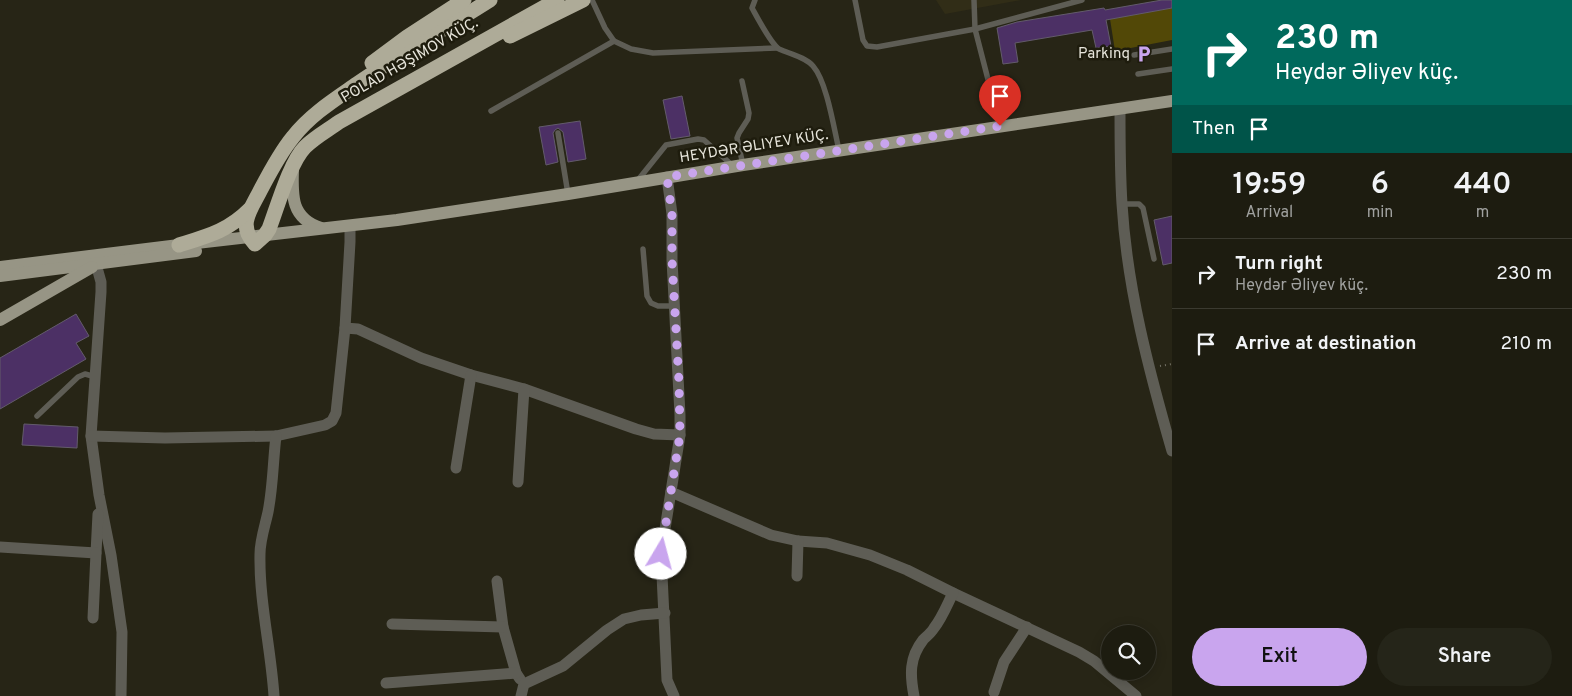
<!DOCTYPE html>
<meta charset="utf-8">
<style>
:root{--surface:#1d1c10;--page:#252519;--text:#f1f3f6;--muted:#a0a19f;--line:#3b3a30;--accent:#c9a5ee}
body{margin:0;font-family:Overpass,sans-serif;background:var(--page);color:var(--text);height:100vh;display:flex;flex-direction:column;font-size:19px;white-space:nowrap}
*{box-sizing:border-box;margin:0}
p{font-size:16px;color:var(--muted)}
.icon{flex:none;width:28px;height:28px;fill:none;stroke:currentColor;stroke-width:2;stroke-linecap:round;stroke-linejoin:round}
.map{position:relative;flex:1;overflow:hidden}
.details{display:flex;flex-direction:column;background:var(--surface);width:400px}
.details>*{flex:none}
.hud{background:#00695c;color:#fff;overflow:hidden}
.buttons{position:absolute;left:1101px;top:625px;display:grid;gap:10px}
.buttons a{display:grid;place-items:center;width:55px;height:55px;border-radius:50%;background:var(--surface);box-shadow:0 2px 12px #0003,0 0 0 1px var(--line);font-size:25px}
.pin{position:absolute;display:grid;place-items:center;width:42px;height:42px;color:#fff;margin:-51px -21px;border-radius:50% 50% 50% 0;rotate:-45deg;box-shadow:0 0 5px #0007}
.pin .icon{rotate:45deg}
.me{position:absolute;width:55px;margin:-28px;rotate:8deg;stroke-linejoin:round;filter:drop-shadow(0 0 4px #0008)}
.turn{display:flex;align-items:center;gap:18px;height:105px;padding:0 20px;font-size:22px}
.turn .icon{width:65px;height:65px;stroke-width:2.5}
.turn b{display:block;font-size:35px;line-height:42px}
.then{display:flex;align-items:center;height:48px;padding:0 20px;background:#0003;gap:10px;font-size:19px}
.eta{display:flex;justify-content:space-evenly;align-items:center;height:85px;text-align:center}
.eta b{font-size:30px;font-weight:600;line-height:35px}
.cta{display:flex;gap:10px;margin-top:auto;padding:10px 20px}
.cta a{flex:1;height:58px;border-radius:30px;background:var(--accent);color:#111;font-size:20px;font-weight:600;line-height:58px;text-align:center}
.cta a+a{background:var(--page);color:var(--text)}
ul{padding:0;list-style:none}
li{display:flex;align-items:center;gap:15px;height:70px;padding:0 20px;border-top:1px solid var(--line)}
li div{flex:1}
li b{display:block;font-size:19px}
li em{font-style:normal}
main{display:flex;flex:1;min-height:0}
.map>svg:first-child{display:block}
.built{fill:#312d17}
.green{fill:#524807}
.building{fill:#4c3065;stroke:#635b6b}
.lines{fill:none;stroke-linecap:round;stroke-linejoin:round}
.path{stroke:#727063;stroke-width:2;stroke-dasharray:1 4;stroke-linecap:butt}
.lane{stroke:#5e5d55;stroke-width:5.5}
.street{stroke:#5e5d55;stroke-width:11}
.primary{stroke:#979585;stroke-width:12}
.highway{stroke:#aeab98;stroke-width:15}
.route{stroke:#c9a5ee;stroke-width:9;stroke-dasharray:0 16.2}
.labels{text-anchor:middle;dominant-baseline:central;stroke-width:5;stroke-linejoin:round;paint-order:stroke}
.poi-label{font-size:15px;fill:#e7e5db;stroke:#1e1c0d;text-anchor:end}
.street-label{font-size:15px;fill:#e7e5db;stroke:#1e1c0d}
</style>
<main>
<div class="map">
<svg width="1172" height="696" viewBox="0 0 1172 696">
<rect width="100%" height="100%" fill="#272516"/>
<!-- built -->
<polygon class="built" points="936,0 1021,0 945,14"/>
<!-- green -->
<polygon class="green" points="1172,8 1172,40 1115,51 1110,19"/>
<!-- building -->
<g class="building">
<polygon points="1162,0 1172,0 1172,8 1106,20 1111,46 1096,48 1092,30 1015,43 1018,62 1003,64 997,28 1017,22 1104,8 1105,10"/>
<polygon points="682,96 690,136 671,139 663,100"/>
<polygon points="580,121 586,159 568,162 563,132 558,128 555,130 553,133 558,162 546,165 539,127"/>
<polygon points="1172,216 1172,263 1163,265 1154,220"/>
<polygon points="76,314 89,336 76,343 86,359 0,409 0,358"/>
<polygon points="24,424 78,427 77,448 22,445"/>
</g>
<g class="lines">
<!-- path -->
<polyline class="path" points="1160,366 1172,364"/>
<!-- lane -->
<g class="lane">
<polyline points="592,0 605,28 614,41 631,49 653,53 777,48"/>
<path d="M 755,0 L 752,8 C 757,17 771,44 779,49 C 790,54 805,57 813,66 C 827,82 834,129 839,150"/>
<polyline points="855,0 863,40 867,46 877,47 975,29 1082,0"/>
<polyline points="974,0 975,29 1000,126"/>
<polyline points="1134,55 1172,49"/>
<polyline points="1138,74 1172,69"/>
<polyline points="742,81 749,113 748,119 739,133 737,138 743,165"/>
<polyline points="491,111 614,41"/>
<polyline points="558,133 568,194"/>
<polyline points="638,180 666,145 698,139 704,140 733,166"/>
<polyline points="1122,204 1139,204 1143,208 1154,259"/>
<polyline points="643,249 647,296 651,303 658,306 674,306"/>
<polyline points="37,416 78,377 85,374 96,377"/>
</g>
<!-- street -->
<g class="street">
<path d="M 1120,109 C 1120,141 1120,173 1122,204 C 1127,288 1149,371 1172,451"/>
<polyline points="667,177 672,214 672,260 680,415 680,435 661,554 667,680 674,696"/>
<polyline points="96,264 101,282 101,292 91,436 99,495 111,555 122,632 121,696"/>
<polyline points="345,328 358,329 421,358 471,375 524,389 636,429 654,434 680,435"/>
<polyline points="91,436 165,438 276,436 325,425 332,421 336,413 345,328 350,242 350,226"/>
<polyline points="456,468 471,375"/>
<polyline points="518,482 524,389"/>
<polyline points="671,492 771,535 798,541 827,543 870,555 907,570 953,593 1079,652 1094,661 1136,696"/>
<polyline points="0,547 96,553 98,514"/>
<polyline points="797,576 798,541"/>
<polyline points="497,581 503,627 516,673 520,679"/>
<polyline points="93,618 96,553"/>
<polyline points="392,624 503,627"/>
<polyline points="386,683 516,673"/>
<polyline points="994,692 1004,662 1027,627"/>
<path d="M 274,696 C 271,649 259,601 260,554 C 260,540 265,526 268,512 C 273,487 273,461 276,436"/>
<polyline points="521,696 524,684 563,666 607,630 624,619 641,615 665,613"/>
<path d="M 914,696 C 910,675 909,658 923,640 C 927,636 931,633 934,628 C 942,618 947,605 953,593"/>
</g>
<!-- primary -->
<g class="primary">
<path d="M 293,169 C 292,196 291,218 321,228"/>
<polyline points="0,267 179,245 397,220 568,194 743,165 1172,101"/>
<polyline points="0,276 196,251"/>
<polyline points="0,320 92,267"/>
</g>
<!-- highway -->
<g class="highway">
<path d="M 490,0 C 446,28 400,54 357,84 C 334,100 310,115 293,137 C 279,154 269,174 259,193 C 249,212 238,226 255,244 L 265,235 L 269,229 C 277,208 290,162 305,147 C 315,137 328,130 339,122 L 557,0"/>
<polyline points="510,36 583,0"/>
<polyline points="372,63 407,37 464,0"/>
<path d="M 179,245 C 208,236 228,231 250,209"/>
</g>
</g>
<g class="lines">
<!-- route -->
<polyline class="route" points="661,554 680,435 679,382 672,260 672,214 667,177 1000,126"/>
</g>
<!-- icons -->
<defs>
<g id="parking-bare" transform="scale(1.35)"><path d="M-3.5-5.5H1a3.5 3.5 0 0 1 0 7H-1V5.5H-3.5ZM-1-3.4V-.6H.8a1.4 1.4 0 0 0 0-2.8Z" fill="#c9a5ee" stroke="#1e1c0d" stroke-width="2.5" paint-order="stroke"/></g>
</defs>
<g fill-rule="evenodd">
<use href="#parking-bare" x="1144" y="54"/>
</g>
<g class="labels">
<!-- poi labels -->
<g class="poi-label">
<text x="1130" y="54">Parkinq</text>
</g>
<!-- street labels -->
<g class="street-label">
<text transform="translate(410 61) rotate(-30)">POLAD HƏŞIMOV KÜÇ.</text>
<text transform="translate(754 147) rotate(-9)">HEYDƏR ƏLIYEV KÜÇ.</text>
</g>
</g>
</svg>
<div class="buttons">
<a><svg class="icon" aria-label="search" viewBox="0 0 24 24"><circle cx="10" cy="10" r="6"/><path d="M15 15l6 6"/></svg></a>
</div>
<div class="pin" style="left:1000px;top:126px;background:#d93025"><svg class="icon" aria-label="arrive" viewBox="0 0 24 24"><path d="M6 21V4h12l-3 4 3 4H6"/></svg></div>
<svg class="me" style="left:661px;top:554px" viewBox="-20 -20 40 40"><circle r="19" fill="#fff"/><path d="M0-13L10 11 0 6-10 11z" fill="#c9a5ee"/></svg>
</div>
<section class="details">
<div class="hud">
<div class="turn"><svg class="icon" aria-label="right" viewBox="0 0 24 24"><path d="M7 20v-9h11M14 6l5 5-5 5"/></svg><div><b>230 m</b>Heydər Əliyev küç.</div></div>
<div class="then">Then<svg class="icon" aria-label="arrive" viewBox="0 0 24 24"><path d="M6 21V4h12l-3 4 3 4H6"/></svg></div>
</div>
<div class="eta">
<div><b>19:59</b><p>Arrival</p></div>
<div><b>6</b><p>min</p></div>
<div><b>440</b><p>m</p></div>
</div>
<ul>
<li><svg class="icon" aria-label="right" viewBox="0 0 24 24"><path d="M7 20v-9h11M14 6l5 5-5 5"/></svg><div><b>Turn right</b><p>Heydər Əliyev küç.</p></div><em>230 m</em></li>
<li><svg class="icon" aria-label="arrive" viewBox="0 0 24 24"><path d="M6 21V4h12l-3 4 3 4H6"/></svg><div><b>Arrive at destination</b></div><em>210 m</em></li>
</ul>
<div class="cta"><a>Exit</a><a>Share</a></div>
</section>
</main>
